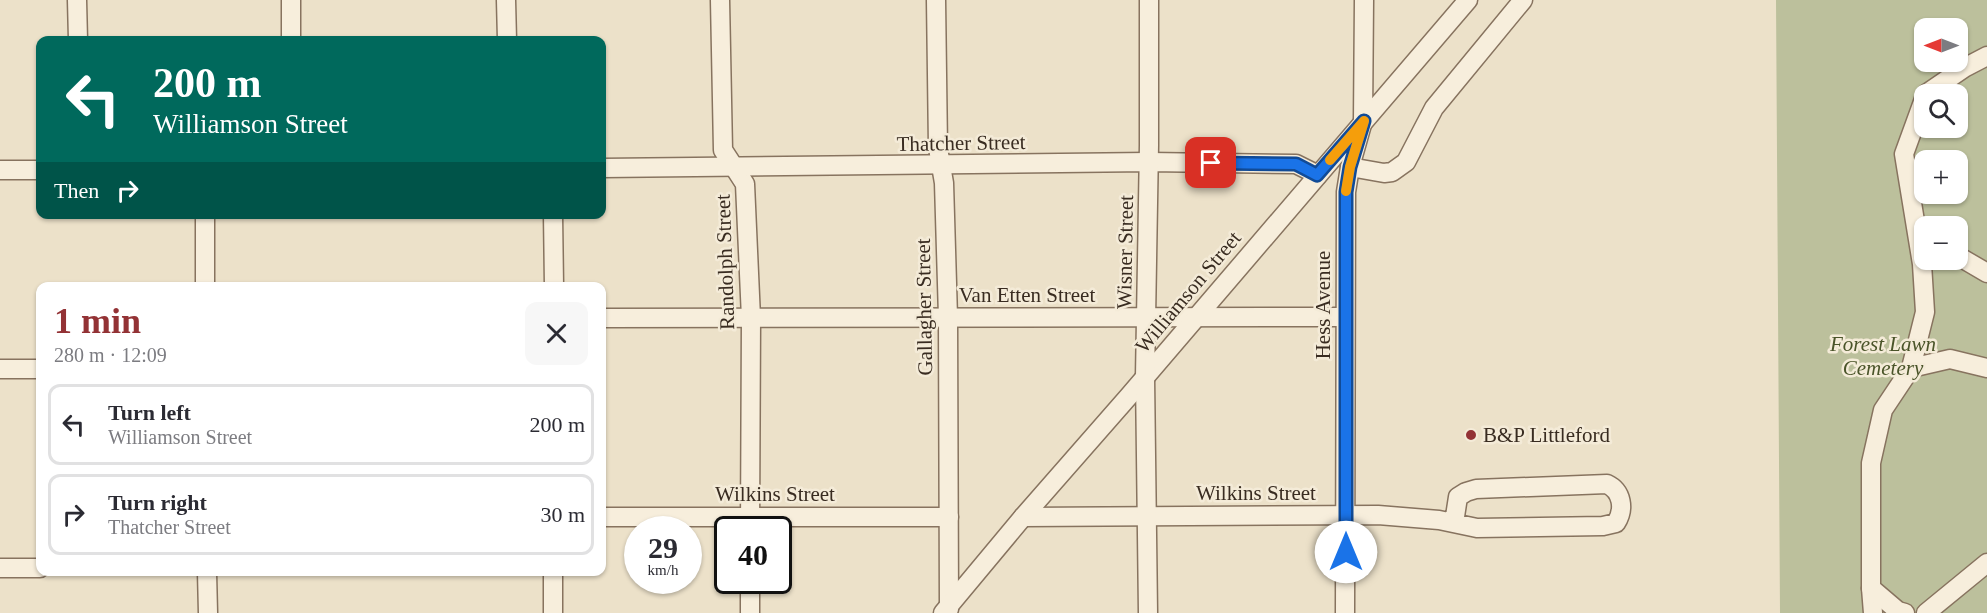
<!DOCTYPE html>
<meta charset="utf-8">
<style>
:root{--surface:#fff;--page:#f7f7f7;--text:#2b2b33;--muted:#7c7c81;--line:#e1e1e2;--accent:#933235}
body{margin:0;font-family:Georgia,serif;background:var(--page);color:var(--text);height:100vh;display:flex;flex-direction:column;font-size:22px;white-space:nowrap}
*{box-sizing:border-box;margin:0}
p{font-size:20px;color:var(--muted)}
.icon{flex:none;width:33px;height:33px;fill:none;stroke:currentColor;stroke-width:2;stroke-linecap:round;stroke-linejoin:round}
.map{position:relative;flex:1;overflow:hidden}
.panel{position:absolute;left:36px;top:282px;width:570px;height:294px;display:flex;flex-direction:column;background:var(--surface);border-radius:12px;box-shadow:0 2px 4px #0004}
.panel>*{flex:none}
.guide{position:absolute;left:36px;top:36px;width:570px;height:183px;border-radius:12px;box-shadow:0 2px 4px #0004;background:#00695c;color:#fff;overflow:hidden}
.needle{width:39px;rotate:270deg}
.tools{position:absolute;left:1914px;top:18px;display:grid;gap:12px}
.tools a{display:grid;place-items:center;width:54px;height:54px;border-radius:12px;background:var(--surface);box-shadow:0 2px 4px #0004;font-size:30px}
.speed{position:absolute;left:624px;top:516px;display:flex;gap:12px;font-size:30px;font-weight:700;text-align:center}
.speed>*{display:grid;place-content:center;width:78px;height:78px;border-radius:50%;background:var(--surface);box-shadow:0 2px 4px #0004;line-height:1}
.speed small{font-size:15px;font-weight:400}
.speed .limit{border:3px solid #111;border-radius:9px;background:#fff;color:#111}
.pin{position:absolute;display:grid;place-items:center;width:51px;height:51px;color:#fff;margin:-26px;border-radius:12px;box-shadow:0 3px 9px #0006}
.me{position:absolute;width:66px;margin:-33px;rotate:0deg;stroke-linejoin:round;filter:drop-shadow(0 0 4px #0008)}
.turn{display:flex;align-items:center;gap:21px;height:126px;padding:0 18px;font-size:27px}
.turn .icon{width:78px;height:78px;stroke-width:2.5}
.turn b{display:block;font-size:42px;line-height:51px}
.then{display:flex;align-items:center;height:57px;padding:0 18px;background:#0003;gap:12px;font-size:22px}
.round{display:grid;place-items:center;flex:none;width:63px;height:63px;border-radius:12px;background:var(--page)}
.head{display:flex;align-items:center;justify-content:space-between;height:102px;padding:0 18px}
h1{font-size:36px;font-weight:700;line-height:45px;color:var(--accent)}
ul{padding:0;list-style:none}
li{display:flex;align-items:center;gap:18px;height:81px;margin:0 12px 9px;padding:0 6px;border:3px solid var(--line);border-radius:12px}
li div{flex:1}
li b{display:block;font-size:22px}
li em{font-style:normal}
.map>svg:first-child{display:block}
.cemetery{fill:#bcc09c;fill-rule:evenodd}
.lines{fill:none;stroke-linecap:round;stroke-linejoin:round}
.minor-casing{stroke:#87735f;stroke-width:21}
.minor{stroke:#f7eedc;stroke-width:18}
.route-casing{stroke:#114b97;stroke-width:15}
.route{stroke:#1a73e8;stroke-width:10}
.slow{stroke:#f59e0b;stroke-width:10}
.poi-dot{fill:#933235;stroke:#f4ebd8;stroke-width:2}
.labels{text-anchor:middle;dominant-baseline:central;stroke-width:5;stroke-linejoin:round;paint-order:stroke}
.street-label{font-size:21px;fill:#392c21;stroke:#f4ebd8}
.park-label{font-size:21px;font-style:italic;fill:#4a5429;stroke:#f4ebd8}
.poi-label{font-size:21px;fill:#392c21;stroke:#f4ebd8;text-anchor:start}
</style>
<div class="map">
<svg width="1987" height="613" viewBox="0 0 1987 613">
<rect width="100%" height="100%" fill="#ece1c9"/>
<!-- cemetery -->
<path class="cemetery" d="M 1776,0 L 1987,0 L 1987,613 L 1780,613 ZM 1924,28 L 1958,28 L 1958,62 L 1924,62 ZM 1924,94 L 1958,94 L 1958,128 L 1924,128 ZM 1924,160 L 1958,160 L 1958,194 L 1924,194 ZM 1924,226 L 1958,226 L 1958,260 L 1924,260 Z"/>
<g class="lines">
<!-- minor casing -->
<g class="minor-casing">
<g id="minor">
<polyline points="77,0 78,40"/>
<polyline points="291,0 291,40"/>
<polyline points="506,0 507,40"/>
<polyline points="720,0 723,150 745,184 751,318 750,530"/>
<polyline points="936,0 938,148 944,183 948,317 949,609"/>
<polyline points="1926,94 1964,68 1987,56"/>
<polyline points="1350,167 1384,173 1392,172 1406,162 1434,108 1523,0"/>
<polyline points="602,168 1149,162 1296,164 1318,175"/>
<polyline points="0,170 40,170"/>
<polyline points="205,214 205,286"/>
<polyline points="553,214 554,286"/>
<polyline points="1958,256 1987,273"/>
<polyline points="602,318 1345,317"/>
<polyline points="1911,368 1950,359 1987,368"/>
<polyline points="0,369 40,369"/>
<polyline points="602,517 949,517"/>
<path d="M 1023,517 L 1378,515 L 1439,520 L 1477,528 L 1603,526 L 1616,523 C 1625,509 1622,491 1607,484 L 1476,489 L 1466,492 L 1458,497 L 1454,523"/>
<polyline points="0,568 40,568"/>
<polyline points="207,572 208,613"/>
<polyline points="750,580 750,613"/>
<polyline points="1871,588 1873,613"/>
<polyline points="553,613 553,572"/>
<polyline points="943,613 1023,517 1129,396 1468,0"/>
<polyline points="1148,613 1145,377 1149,145 1149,0"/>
<polyline points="1345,613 1346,192 1350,167 1363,121 1364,0"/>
<polyline points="1905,613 1898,611 1871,588 1871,463 1883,410 1911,368 1925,312 1922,264 1904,154 1924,99"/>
<polyline points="1926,613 1987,563"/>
</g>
</g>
<!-- minor -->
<use href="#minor" class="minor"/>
</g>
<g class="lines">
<!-- route casing -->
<g class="route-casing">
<polyline id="route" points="1211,163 1296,164 1317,175 1364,121 1350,167 1346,192 1346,552"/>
</g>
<!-- route -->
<use href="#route" class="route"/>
<!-- slow -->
<polyline class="slow" points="1330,160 1364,121 1350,167 1346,191"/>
</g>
<!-- markers -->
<circle class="poi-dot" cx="1471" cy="435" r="6"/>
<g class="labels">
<!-- street labels -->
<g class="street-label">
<text transform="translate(961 143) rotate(-1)">Thatcher Street</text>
<text transform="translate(1125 252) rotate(-89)">Wisner Street</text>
<text transform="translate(725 262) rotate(-92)">Randolph Street</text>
<text transform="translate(1188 292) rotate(-50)">Williamson Street</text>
<text x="1027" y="295">Van Etten Street</text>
<text transform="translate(1323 305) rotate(-90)">Hess Avenue</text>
<text transform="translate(924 307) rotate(-91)">Gallagher Street</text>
<text x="1256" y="493">Wilkins Street</text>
<text x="775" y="494">Wilkins Street</text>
</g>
<!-- park labels -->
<g class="park-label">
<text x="1883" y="344">Forest Lawn<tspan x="1883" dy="24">Cemetery</tspan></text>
</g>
<!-- poi labels -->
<g class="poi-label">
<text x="1483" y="435">B&amp;P Littleford</text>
</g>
</g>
</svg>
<div class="tools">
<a><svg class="needle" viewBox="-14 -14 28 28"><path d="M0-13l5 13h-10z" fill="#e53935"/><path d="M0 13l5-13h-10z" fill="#7c7c81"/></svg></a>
<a><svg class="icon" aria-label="search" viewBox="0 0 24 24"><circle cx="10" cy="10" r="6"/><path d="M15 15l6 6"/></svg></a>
<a>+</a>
<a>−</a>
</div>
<div class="speed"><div>29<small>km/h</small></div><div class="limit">40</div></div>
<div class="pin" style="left:1211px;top:163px;background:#d93025"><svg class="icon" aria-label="arrive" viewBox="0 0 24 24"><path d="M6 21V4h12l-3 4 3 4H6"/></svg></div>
<svg class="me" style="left:1346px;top:552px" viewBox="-20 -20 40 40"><circle r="19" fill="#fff"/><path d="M0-13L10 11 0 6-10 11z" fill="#1a73e8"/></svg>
<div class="guide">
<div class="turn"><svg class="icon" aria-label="left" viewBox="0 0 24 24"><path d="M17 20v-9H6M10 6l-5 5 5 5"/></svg><div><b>200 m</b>Williamson Street</div></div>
<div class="then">Then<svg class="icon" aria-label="right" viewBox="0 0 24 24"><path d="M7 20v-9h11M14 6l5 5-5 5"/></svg></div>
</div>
<section class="panel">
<div class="head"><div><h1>1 min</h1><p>280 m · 12:09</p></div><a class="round"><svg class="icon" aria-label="close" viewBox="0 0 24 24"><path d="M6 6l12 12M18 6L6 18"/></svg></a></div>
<ul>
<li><svg class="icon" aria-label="left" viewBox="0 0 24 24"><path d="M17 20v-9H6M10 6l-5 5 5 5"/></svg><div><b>Turn left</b><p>Williamson Street</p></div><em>200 m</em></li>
<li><svg class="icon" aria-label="right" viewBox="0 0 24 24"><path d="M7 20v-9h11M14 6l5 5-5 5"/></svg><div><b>Turn right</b><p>Thatcher Street</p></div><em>30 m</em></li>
</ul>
</section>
</div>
